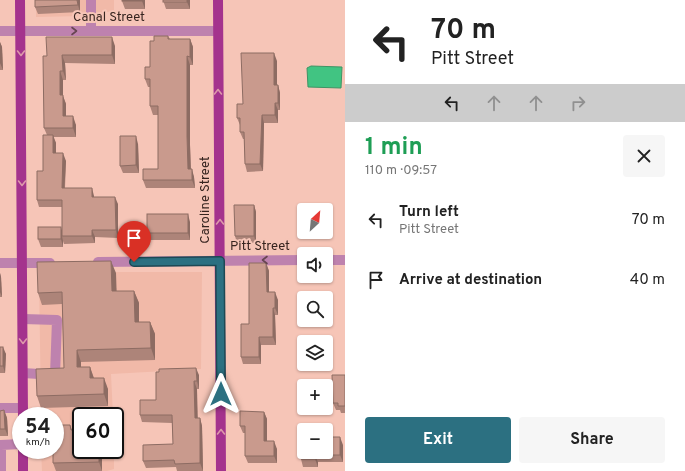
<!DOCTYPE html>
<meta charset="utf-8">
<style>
:root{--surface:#fff;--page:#f6f6f6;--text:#222;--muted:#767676;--accent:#2c7081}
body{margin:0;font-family:Overpass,sans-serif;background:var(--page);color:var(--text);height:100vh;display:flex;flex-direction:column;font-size:15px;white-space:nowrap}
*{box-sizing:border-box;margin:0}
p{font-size:13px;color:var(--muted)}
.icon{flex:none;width:22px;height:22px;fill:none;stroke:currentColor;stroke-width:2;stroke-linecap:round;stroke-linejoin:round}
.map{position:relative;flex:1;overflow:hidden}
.side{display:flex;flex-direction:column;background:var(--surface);width:340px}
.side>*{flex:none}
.guide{background:#fff;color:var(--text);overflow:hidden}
.needle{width:26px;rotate:26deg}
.controls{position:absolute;left:297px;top:203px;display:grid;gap:8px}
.controls a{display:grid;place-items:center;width:36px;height:36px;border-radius:4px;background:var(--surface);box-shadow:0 1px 3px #0004;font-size:20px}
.speed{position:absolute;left:12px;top:407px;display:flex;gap:8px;font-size:20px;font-weight:700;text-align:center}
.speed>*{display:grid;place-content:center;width:52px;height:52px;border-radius:50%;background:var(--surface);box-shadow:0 1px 3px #0004;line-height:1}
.speed small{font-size:10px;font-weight:400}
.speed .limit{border:2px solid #111;border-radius:6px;background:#fff;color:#111}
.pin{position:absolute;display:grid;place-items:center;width:34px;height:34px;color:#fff;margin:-41px -17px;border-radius:50% 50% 50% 0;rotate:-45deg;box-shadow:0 0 4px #0007}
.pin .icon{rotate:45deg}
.me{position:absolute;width:44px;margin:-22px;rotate:0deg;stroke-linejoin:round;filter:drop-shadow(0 0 3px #0008)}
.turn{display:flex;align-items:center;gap:14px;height:84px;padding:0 20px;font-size:18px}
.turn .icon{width:52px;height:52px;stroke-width:2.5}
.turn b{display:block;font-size:28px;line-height:34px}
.lanes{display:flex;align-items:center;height:38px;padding:0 20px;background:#0003;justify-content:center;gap:20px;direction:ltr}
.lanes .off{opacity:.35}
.round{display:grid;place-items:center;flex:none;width:42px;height:42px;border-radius:4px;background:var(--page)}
.summary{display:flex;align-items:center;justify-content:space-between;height:68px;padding:0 20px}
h1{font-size:24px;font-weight:700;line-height:30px;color:#1e9e55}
.action{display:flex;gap:8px;margin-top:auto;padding:8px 20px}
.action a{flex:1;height:46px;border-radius:4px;background:var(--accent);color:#fff;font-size:16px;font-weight:700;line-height:46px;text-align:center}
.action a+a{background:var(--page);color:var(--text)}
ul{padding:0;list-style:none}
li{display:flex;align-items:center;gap:12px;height:60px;padding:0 20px}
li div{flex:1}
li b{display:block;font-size:15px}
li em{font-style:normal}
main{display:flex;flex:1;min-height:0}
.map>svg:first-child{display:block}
.built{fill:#f1b9a8}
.water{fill:#41c482;stroke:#3e9464}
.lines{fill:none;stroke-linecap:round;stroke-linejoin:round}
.minor{stroke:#be82ae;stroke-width:10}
.major{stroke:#a4338d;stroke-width:10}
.wall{fill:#ad8479}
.shaded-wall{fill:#8d6c63}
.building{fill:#c99a8d;stroke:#8d6c63}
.oneway{stroke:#664551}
.oneway2{stroke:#d9a}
.route-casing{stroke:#1d4954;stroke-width:10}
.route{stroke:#2c7081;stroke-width:7}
.labels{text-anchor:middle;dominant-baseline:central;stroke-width:4;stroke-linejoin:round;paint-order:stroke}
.street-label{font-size:13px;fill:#36241f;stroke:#f6c5b7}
</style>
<main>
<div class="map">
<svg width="345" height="471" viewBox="0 0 345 471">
<rect width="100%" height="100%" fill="#f6c5b7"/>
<!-- built -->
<g class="built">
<polygon points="36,0 114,0 114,11 83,16 36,17"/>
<polygon points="39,272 202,272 201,369 111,374 113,416 81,416 81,450 114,450 114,469 107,471 42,471 41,450 55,450 55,416 41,416"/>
</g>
<!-- water -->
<polygon class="water" points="311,66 342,67 341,88 308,87 307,68"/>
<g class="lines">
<!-- minor -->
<g class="minor">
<polyline points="91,0 91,31"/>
<polyline points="0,31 218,31"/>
<polyline points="326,260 345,260"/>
<polyline points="98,262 304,260"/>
<polyline points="0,263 50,263"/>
<polyline points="23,319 57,320 55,375 23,373"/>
<polyline points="0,408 23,408"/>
<polyline points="1,471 1,445 21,444"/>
</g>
<!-- major -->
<g class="major">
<polyline points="20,0 23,416"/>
<polyline points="218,0 221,471"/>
<polyline points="23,450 23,471"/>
</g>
</g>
<!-- wall -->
<g class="wall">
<polygon points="80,0 80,12 38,14 35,7"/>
<polygon points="145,0 145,9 125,9 122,1"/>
<polygon points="163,0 190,0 190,9 166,9"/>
<polygon points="168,36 170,39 190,39 193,47 193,65 190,65 190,145 191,169 194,177 195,188 146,188 143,180 158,169 158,115 153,115 150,106 150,87 148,87 145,79 150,67 154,41"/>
<polygon points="0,42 2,47 3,70 0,70"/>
<polygon points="115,46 115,64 65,63 66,80 63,80 63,96 66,104 66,116 76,125 76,137 53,137 56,143 56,153 66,161 65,188 94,196 94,197 118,204 118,238 95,237 95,243 64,244 63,241 63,247 41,247 38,239 62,230 62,207 39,207 37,200 43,171 47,135 44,128 47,56"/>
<polygon points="277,61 277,85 278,85 280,93 280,110 278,110 278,123 264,123 263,171 247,172 245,164 244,139 243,139 240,132 240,125 237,118 243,104"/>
<polygon points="138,144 139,173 123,173 120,166"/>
<polygon points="254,205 256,212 256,243 237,243 235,236"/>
<polygon points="190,222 190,240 150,240 147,233"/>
<polygon points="266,263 269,271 269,292 278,300 278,315 275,315 276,345 261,345 261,364 243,364 241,357"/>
<polygon points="0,273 1,277 2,297 0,297"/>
<polygon points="116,273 116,291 134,291 139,303 139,322 150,322 155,334 155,360 81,362 81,367 90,367 94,378 108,389 108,406 41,408 37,396 64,368 62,304 42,305 38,293"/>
<polygon points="0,347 6,354 5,373 0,373"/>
<polygon points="199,375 199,389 197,389 197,418 200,418 202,426 203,471 177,471 176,467 146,468 143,461 173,444 172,423 142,422 140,415 156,400"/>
<polygon points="345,375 345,413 341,413 340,410 336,410 333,403"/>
<polygon points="4,410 7,418 8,436 0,436 0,411"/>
<polygon points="264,412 267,419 267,441 277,449 277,463 248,463 245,456 245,433 243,433 240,426"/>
<polygon points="70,425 72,430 102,450 102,471 56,471 53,463"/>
<polygon points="343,445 343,462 318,462 318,467 303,467 301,459"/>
</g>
<!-- shaded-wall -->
<g class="shaded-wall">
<polygon points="77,0 80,0 80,12 78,5"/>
<polygon points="142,0 145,0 145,9 142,1"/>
<polygon points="187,0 190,0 190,9 187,2"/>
<polygon points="112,37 115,46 115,64 112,55"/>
<polygon points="190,39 193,47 193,65 190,57"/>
<polygon points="0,42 2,47 3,70 0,63"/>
<polygon points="274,53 277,61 277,93 274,85"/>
<polygon points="62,55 65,63 66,80 63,71"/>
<polygon points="187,56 190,65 190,145 191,177 188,169 187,136"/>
<polygon points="60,71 63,80 63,96 66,104 66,125 63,116 60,95"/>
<polygon points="278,85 280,93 280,110 278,103"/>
<polygon points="275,103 278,110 278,123 275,115"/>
<polygon points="262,115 264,123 263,171 260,164"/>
<polygon points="73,116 76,125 76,137 73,128"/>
<polygon points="53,135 56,143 56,161 53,153"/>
<polygon points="136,136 138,144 139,173 136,165"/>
<polygon points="63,153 66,161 64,195 62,188"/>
<polygon points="192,169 194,177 195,188 192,180"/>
<polygon points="92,188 94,196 94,204 92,197"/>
<polygon points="115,197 118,204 118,238 116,230"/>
<polygon points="254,205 256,212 256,243 254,236"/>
<polygon points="188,214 190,222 190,240 188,233"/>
<polygon points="61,227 63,234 62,236 63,241 63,247 61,239"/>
<polygon points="92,230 95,237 95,243 92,236"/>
<polygon points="111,261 116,273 117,303 112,291"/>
<polygon points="266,263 269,271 269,300 267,292"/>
<polygon points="0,273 1,277 2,297 0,292"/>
<polygon points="134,291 139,303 139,334 135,322"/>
<polygon points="275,292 278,300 278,315 275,308"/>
<polygon points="273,308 275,315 276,345 273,337"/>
<polygon points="150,322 155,334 155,360 151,348"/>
<polygon points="259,337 261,345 261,364 259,357"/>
<polygon points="3,347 6,354 5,373 3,366"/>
<polygon points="77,350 81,362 81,379 77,367"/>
<polygon points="90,367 94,379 90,378"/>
<polygon points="196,368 199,375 199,389 197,381"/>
<polygon points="104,378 108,389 108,406 104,394"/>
<polygon points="194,381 197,389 198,426 195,418"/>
<polygon points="4,410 7,418 8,436 5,429"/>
<polygon points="264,412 267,419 267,449 264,441"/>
<polygon points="200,418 202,426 203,471 200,463"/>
<polygon points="340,437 343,445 343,462 340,455"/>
<polygon points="274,441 277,449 277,463 274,456"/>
<polygon points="99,450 102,450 102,471 99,462"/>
<polygon points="315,455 318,462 318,467 315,459"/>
</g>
<!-- building -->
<g class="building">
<polygon points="35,0 77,0 78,5 35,7"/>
<rect x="122" y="0" width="20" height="1"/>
<rect x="163" y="0" width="24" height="2"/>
<polygon points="154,36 168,36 168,39 190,39 190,57 187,56 187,136 188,169 192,169 192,180 143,180 143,169 158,169 158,106 150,106 150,79 145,79 145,67 150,67 150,41 154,41"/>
<polygon points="46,37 112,37 112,55 62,55 63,71 60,71 60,95 63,95 63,116 73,116 73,128 44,128 43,56 47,56"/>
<polygon points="241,53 274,53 274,85 278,85 278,103 275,103 275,115 262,115 260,164 245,164 244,132 240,132 240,118 237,118 237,104 243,104"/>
<polygon points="43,135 53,135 53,153 63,153 62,188 92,188 92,197 115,197 116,230 92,230 92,236 62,236 62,200 37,200 37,171 43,171"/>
<polygon points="120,136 136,136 136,165 120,166"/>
<polygon points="234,205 254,205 254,236 235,236"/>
<rect x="147" y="214" width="41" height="19"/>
<rect x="38" y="227" width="23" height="12"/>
<polygon points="111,261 112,291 134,291 135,322 150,322 151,348 77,350 77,367 90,367 90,378 104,378 104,394 37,396 36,369 64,368 62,292 38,293 37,262"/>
<polygon points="249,263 266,263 267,292 275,292 275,308 273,308 273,337 259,337 259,357 241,357 241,324 249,324"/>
<rect x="0" y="347" width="3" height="19"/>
<polygon points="196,368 197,381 194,381 195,418 200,418 200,463 175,464 174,460 143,461 143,445 173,444 172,415 140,415 140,400 156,400 156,372 159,372 159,369"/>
<polygon points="332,375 345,375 345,406 338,406 338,403 333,403"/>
<polygon points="4,410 5,429 0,429 0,411"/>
<polygon points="240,411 264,412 264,441 274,441 274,456 245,456 245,426 240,426"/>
<polygon points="55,425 70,425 71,430 81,429 81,450 99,450 99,462 53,463 53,450 55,450"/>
<polygon points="300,436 304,437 304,452 326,452 326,437 340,437 340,455 315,455 315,459 301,459"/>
</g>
<!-- one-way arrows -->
<defs><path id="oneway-chevron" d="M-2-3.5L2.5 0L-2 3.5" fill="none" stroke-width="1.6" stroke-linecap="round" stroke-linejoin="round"/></defs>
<g class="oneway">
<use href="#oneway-chevron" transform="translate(74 31)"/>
<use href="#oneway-chevron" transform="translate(265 260) rotate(180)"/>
</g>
<g class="oneway2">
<use href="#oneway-chevron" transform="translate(21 53) rotate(90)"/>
<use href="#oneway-chevron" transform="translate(218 92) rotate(-90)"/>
<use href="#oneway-chevron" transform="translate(22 183) rotate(90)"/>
<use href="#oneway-chevron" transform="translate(220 222) rotate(-90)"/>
<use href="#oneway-chevron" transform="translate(23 341) rotate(90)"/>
<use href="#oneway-chevron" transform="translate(221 432) rotate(-90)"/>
</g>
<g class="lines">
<!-- route casing -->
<g class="route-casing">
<polyline id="route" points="134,262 220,261 221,394"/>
</g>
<!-- route -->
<use href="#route" class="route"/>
</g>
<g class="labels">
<!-- street labels -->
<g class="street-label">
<text x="109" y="18">Canal Street</text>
<text transform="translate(206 200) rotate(-90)">Caroline Street</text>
<text x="260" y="247">Pitt Street</text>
</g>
</g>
</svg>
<div class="controls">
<a><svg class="needle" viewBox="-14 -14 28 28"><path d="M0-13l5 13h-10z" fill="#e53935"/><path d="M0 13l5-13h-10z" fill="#767676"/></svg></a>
<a><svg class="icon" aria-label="sound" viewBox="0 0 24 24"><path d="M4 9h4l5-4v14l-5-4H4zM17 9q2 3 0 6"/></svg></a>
<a><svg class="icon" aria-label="search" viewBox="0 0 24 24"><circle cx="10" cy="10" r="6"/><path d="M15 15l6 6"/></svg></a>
<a><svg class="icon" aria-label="layers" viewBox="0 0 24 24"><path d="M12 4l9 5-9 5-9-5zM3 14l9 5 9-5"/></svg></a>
<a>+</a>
<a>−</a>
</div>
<div class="speed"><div>54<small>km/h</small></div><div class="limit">60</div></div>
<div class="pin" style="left:134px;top:262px;background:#d93025"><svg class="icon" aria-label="arrive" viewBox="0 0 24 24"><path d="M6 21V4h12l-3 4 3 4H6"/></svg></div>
<svg class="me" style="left:221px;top:394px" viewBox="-20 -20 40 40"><path d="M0-17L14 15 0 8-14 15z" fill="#2c7081" stroke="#fff" stroke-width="4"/></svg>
</div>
<section class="side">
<div class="guide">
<div class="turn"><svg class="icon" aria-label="left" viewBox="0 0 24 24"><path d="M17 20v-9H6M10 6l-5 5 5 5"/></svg><div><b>70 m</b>Pitt Street</div></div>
<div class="lanes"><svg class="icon" aria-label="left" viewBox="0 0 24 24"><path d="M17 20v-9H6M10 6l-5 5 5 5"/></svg><svg class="icon off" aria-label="ahead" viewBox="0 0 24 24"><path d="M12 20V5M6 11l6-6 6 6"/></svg><svg class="icon off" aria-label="ahead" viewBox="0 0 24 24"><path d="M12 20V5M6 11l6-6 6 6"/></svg><svg class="icon off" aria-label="right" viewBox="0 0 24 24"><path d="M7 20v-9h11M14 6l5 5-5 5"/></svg></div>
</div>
<div class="summary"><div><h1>1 min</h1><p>110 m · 09:57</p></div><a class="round"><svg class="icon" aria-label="close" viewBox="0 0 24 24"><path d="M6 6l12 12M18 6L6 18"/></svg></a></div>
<ul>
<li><svg class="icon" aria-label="left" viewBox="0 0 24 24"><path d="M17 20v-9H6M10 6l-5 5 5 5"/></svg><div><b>Turn left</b><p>Pitt Street</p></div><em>70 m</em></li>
<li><svg class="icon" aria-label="arrive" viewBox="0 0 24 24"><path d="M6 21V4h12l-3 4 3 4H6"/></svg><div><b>Arrive at destination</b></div><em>40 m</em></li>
</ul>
<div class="action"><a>Exit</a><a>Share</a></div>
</section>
</main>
